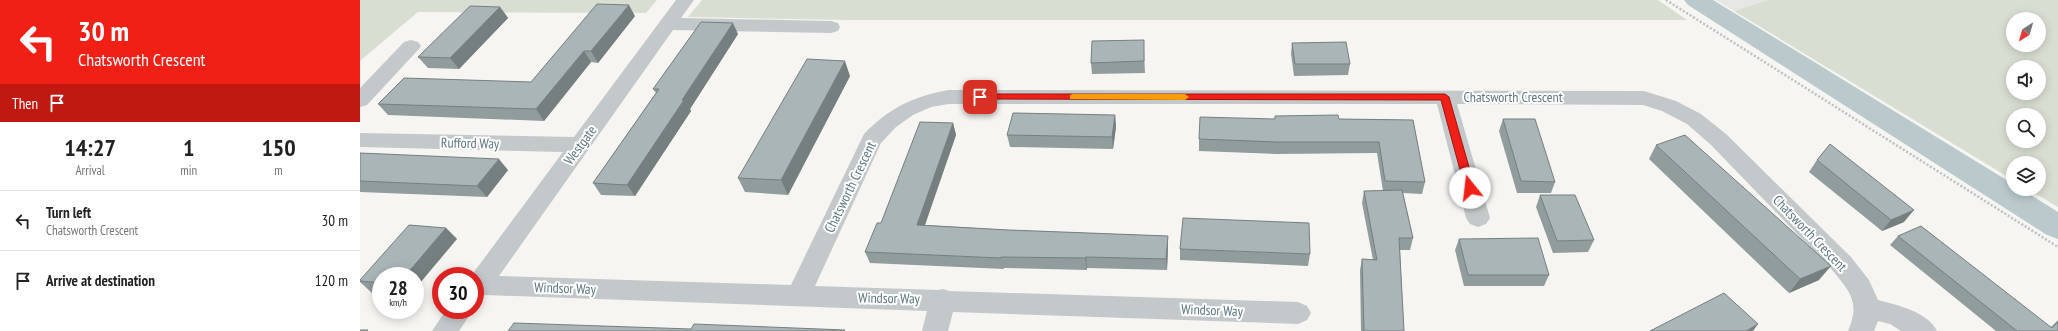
<!DOCTYPE html>
<style>
:root{--surface:#fff;--page:#f2f2f2;--text:#222;--muted:#767676;--line:#e0e0e0}
body{margin:0;font-family:"PT Sans Narrow",sans-serif;background:var(--page);color:var(--text);height:100vh;display:flex;flex-direction:column;font-size:15px;white-space:nowrap}
*{box-sizing:border-box;margin:0}
p{font-size:13px;color:var(--muted)}
.icon{flex:none;width:22px;height:22px;fill:none;stroke:currentColor;stroke-width:2;stroke-linecap:round;stroke-linejoin:round}
.map{position:relative;flex:1;overflow:hidden}
.side{display:flex;flex-direction:column;background:var(--surface);width:360px}
.side>*{flex:none}
.banner{background:#f12017;color:#fff;overflow:hidden}
.needle{width:26px;rotate:217deg}
.fabs{position:absolute;left:1646px;top:12px;display:grid;gap:8px}
.fabs a{display:grid;place-items:center;width:40px;height:40px;border-radius:50%;background:var(--surface);box-shadow:0 2px 10px #0003;font-size:20px}
.speed{position:absolute;left:12px;top:267px;display:flex;gap:8px;font-size:20px;font-weight:700;text-align:center}
.speed>*{display:grid;place-content:center;width:52px;height:52px;border-radius:50%;background:var(--surface);box-shadow:0 2px 10px #0003;line-height:1}
.speed small{font-size:10px;font-weight:400}
.speed .limit{border:6px solid #d22;background:#fff;color:#111}
.pin{position:absolute;display:grid;place-items:center;width:34px;height:34px;color:#fff;margin:-17px;border-radius:8px;box-shadow:0 2px 6px #0006}
.me{position:absolute;width:44px;margin:-22px;rotate:344deg;stroke-linejoin:round;filter:drop-shadow(0 0 3px #0008)}
.turn{display:flex;align-items:center;gap:14px;height:84px;padding:0 12px;font-size:18px}
.turn .icon{width:52px;height:52px;stroke-width:2.5}
.turn b{display:block;font-size:28px;line-height:34px}
.then{display:flex;align-items:center;height:38px;padding:0 12px;background:#0003;gap:8px;font-size:15px}
.eta{display:flex;justify-content:space-evenly;align-items:center;height:68px;text-align:center}
.eta b{font-size:24px;font-weight:800;line-height:28px}
ul{padding:0;list-style:none}
li{display:flex;align-items:center;gap:12px;height:60px;padding:0 12px;border-top:1px solid var(--line)}
li div{flex:1}
li b{display:block;font-size:15px}
li em{font-style:normal}
main{display:flex;flex:1;min-height:0}
.map>svg:first-child{display:block}
.built{fill:#e6e7e5}
.green{fill:#d9ded2;fill-rule:evenodd}
.lines{fill:none;stroke-linecap:round;stroke-linejoin:round}
.canal{fill:#bacacc;fill-rule:evenodd}
.path{stroke:#bcc0c1;stroke-width:2.5;stroke-dasharray:2 2;stroke-linecap:butt}
.minor{fill:#c3c8ca;fill-rule:evenodd}
.wall{fill:#919c9d}
.shaded-wall{fill:#767f80}
.building{fill:#a9b5b7;stroke:#767f80}
.route{fill:#f12017;stroke:#9d150f}
.slow{fill:#f59e0b}
.labels{text-anchor:middle;dominant-baseline:central;stroke-width:4;stroke-linejoin:round;paint-order:stroke}
.street-label{font-size:14px;fill:#5e777f;stroke:#fff}
</style>
<main>
<section class="side">
<div class="banner">
<div class="turn"><svg class="icon" aria-label="left" viewBox="0 0 24 24"><path d="M17 20v-9H6M10 6l-5 5 5 5"/></svg><div><b>30 m</b>Chatsworth Crescent</div></div>
<div class="then">Then<svg class="icon" aria-label="arrive" viewBox="0 0 24 24"><path d="M6 21V4h12l-3 4 3 4H6"/></svg></div>
</div>
<div class="eta">
<div><b>14:27</b><p>Arrival</p></div>
<div><b>1</b><p>min</p></div>
<div><b>150</b><p>m</p></div>
</div>
<ul>
<li><svg class="icon" aria-label="left" viewBox="0 0 24 24"><path d="M17 20v-9H6M10 6l-5 5 5 5"/></svg><div><b>Turn left</b><p>Chatsworth Crescent</p></div><em>30 m</em></li>
<li><svg class="icon" aria-label="arrive" viewBox="0 0 24 24"><path d="M6 21V4h12l-3 4 3 4H6"/></svg><div><b>Arrive at destination</b></div><em>120 m</em></li>
</ul>
</section>
<div class="map">
<svg width="1698" height="331" viewBox="0 0 1698 331">
<rect width="100%" height="100%" fill="#f6f5f2"/>
<!-- built -->
<polygon class="built" points="1356,0 1408,0 1374,11"/>
<!-- green -->
<g class="green">
<polygon points="0,0 297,0 286,13 58,12 0,61"/>
<polygon points="342,0 1298,0 1327,20 487,20 328,17"/>
<path d="M 1408,0 L 1698,0 L 1698,207 L 1668,189 L 1679,189 L 1679,163 L 1653,163 L 1653,180 L 1374,11 ZM 1653,19 L 1679,19 L 1679,45 L 1653,45 ZM 1653,67 L 1679,67 L 1679,93 L 1653,93 ZM 1653,115 L 1679,115 L 1679,141 L 1653,141 Z"/>
</g>
<g class="lines">
<!-- canal -->
<polygon class="canal" points="1324,0 1353,0 1653,184 1653,189 1661,189 1698,212 1698,239 1687,235 1328,5"/>
<!-- path -->
<polyline class="path" points="1306,0 1698,247"/>
<!-- minor -->
<g class="minor">
<path d="M 316,0 L 334,0 L 321,18 L 471,21 L 478,23 L 480,27 L 478,31 L 471,33 L 313,30 L 139,276 L 431,285 L 504,134 C 529,108 554,96 589,90 L 1284,91 L 1316,101 L 1341,114 L 1366,134 L 1491,257 L 1509,280 L 1518,300 C 1537,305 1568,312 1577,331 L 1541,331 L 1530,324 L 1518,321 L 1514,331 L 1488,331 C 1500,303 1491,293 1473,271 L 1350,144 L 1327,124 L 1302,111 L 1283,105 L 1097,104 L 1130,218 L 1126,224 L 1118,227 L 1110,224 L 1106,218 L 1077,104 L 589,104 L 571,107 L 553,115 L 536,127 L 521,143 L 455,286 L 578,290 L 583,289 L 589,291 L 938,302 L 947,306 L 951,313 L 947,320 L 938,324 L 593,312 L 588,331 L 562,331 L 567,311 L 125,295 L 115,300 L 115,276 L 111,276 L 203,152 L 0,147 L 0,133 L 214,137 Z"/>
<polygon points="51,40 58,42 61,46 58,50 7,105 0,107 0,88 44,42"/>
<polygon points="86,310 113,310 99,331 72,331"/>
</g>
</g>
<!-- wall -->
<g class="wall">
<polygon points="140,7 148,18 99,69 68,68 58,57"/>
<polygon points="275,16 238,63 231,62 184,121 28,115 18,104 171,82"/>
<polygon points="378,34 330,109 331,111 275,196 241,195 233,183 296,93 293,89"/>
<polygon points="932,43 990,64 988,75 934,76 931,54"/>
<polygon points="784,51 785,73 732,74 731,63"/>
<polygon points="490,76 428,195 385,192 378,178"/>
<polygon points="755,115 756,127 753,149 650,147 647,135"/>
<polygon points="915,116 979,119 1053,120 1065,182 1062,194 1043,193 1053,238 1050,250 1040,250 1044,331 1001,331 1000,270 1002,259 1013,260 1002,203 1004,191 1023,191 1017,153 916,154 839,151 839,139 915,119"/>
<polygon points="1143,119 1195,182 1191,193 1157,193 1139,131"/>
<polygon points="593,123 596,135 565,225 649,230 808,236 808,247 807,270 727,268 727,270 644,268 644,269 510,263 505,252 521,223"/>
<polygon points="1296,145 1459,280 1429,293 1289,159"/>
<polygon points="0,153 148,170 127,197 0,192"/>
<polygon points="1457,160 1544,222 1522,231 1449,172"/>
<polygon points="1180,195 1234,240 1228,252 1193,253 1176,207"/>
<polygon points="86,228 97,239 21,276 21,293 12,293 0,282 0,280"/>
<polygon points="1538,236 1691,327 1698,320 1698,331 1636,331 1530,245"/>
<polygon points="1099,239 1189,275 1184,286 1104,286 1095,250"/>
<polygon points="820,249 950,254 948,266 820,260"/>
</g>
<!-- shaded-wall -->
<g class="shaded-wall">
<polygon points="269,5 275,16 238,63 231,51"/>
<polygon points="140,7 148,18 99,69 90,58"/>
<polygon points="373,23 378,34 330,109 331,111 275,196 267,185 322,100"/>
<polygon points="224,51 231,62 184,121 176,109"/>
<polygon points="485,61 490,76 428,195 421,180"/>
<polygon points="755,115 756,127 753,149 752,137"/>
<polygon points="593,123 596,135 561,236 557,225"/>
<polygon points="139,159 148,170 127,197 117,186"/>
<polygon points="1554,210 1544,222 1522,231 1531,220"/>
<polygon points="86,228 97,239 55,289 55,276 45,276"/>
<polygon points="808,236 808,247 807,270 806,259"/>
<polygon points="726,257 727,268 727,270 725,258"/>
<polygon points="1471,266 1459,280 1429,293 1440,279"/>
<polygon points="1398,324 1393,331 1386,331"/>
</g>
<!-- building -->
<g class="building">
<polygon points="237,4 269,5 231,51 224,51 176,109 18,104 44,78 171,82"/>
<polygon points="110,6 140,7 90,58 58,57"/>
<polygon points="341,22 373,23 322,100 324,100 267,185 233,183 299,89 293,89"/>
<polygon points="784,40 784,61 731,63 732,41"/>
<polygon points="986,42 990,64 935,64 932,43"/>
<polygon points="447,59 485,61 421,180 378,178"/>
<polygon points="653,113 755,115 752,137 647,135"/>
<polygon points="978,115 979,119 1053,120 1065,182 1025,181 1019,142 917,142 839,139 840,117 915,119 915,116"/>
<polygon points="1143,119 1175,119 1195,182 1161,181"/>
<polygon points="560,122 593,123 557,225 649,230 808,236 806,259 726,257 725,258 641,257 641,258 505,252 517,223 521,223"/>
<polygon points="1325,135 1471,266 1440,279 1296,145"/>
<polygon points="1470,144 1554,210 1531,220 1457,160"/>
<polygon points="0,153 139,159 117,186 0,181"/>
<polygon points="1042,190 1053,238 1039,238 1044,331 1004,331 1002,259 1017,260 1004,191"/>
<polygon points="1180,195 1215,195 1234,240 1197,241"/>
<polygon points="823,218 949,223 950,254 820,249"/>
<polygon points="49,225 86,228 45,276 21,276 21,283 0,281 0,280"/>
<polygon points="1561,226 1692,328 1698,322 1698,331 1657,331 1538,236"/>
<polygon points="1178,238 1189,275 1108,275 1099,239"/>
<polygon points="1364,293 1398,324 1386,331 1290,331"/>
<polygon points="154,323 331,329 334,324 485,330 484,331 148,331"/>
<polygon points="0,330 8,330 7,331 0,331"/>
</g>
<!-- route -->
<polygon class="route" points="620,94 1085,94 1089,97 1115,188 1110,191 1105,188 1081,100 617,99 615,97"/>
<!-- slow -->
<polygon class="slow" points="713,94 825,94 829,97 825,100 710,99 710,95"/>
<g class="labels">
<!-- street labels -->
<g class="street-label">
<text x="1153" y="97">Chatsworth Crescent</text>
<text transform="translate(110 143) rotate(1)">Rufford Way</text>
<text transform="translate(220 145) rotate(-54)">Westgate</text>
<text transform="translate(490 187) rotate(-64)">Chatsworth Crescent</text>
<text transform="translate(1450 233) rotate(46)">Chatsworth Crescent</text>
<text transform="translate(205 288) rotate(2)">Windsor Way</text>
<text transform="translate(529 298) rotate(1)">Windsor Way</text>
<text transform="translate(852 310) rotate(2)">Windsor Way</text>
</g>
</g>
</svg>
<div class="fabs">
<a><svg class="needle" viewBox="-14 -14 28 28"><path d="M0-13l5 13h-10z" fill="#e53935"/><path d="M0 13l5-13h-10z" fill="#767676"/></svg></a>
<a><svg class="icon" aria-label="sound" viewBox="0 0 24 24"><path d="M4 9h4l5-4v14l-5-4H4zM17 9q2 3 0 6"/></svg></a>
<a><svg class="icon" aria-label="search" viewBox="0 0 24 24"><circle cx="10" cy="10" r="6"/><path d="M15 15l6 6"/></svg></a>
<a><svg class="icon" aria-label="layers" viewBox="0 0 24 24"><path d="M12 4l9 5-9 5-9-5zM3 14l9 5 9-5"/></svg></a>
</div>
<div class="speed"><div>28<small>km/h</small></div><div class="limit">30</div></div>
<div class="pin" style="left:620px;top:97px;background:#d93025"><svg class="icon" aria-label="arrive" viewBox="0 0 24 24"><path d="M6 21V4h12l-3 4 3 4H6"/></svg></div>
<svg class="me" style="left:1110px;top:188px" viewBox="-20 -20 40 40"><circle r="19" fill="#fff"/><path d="M0-13L10 11 0 6-10 11z" fill="#f12017"/></svg>
</div>
</main>
